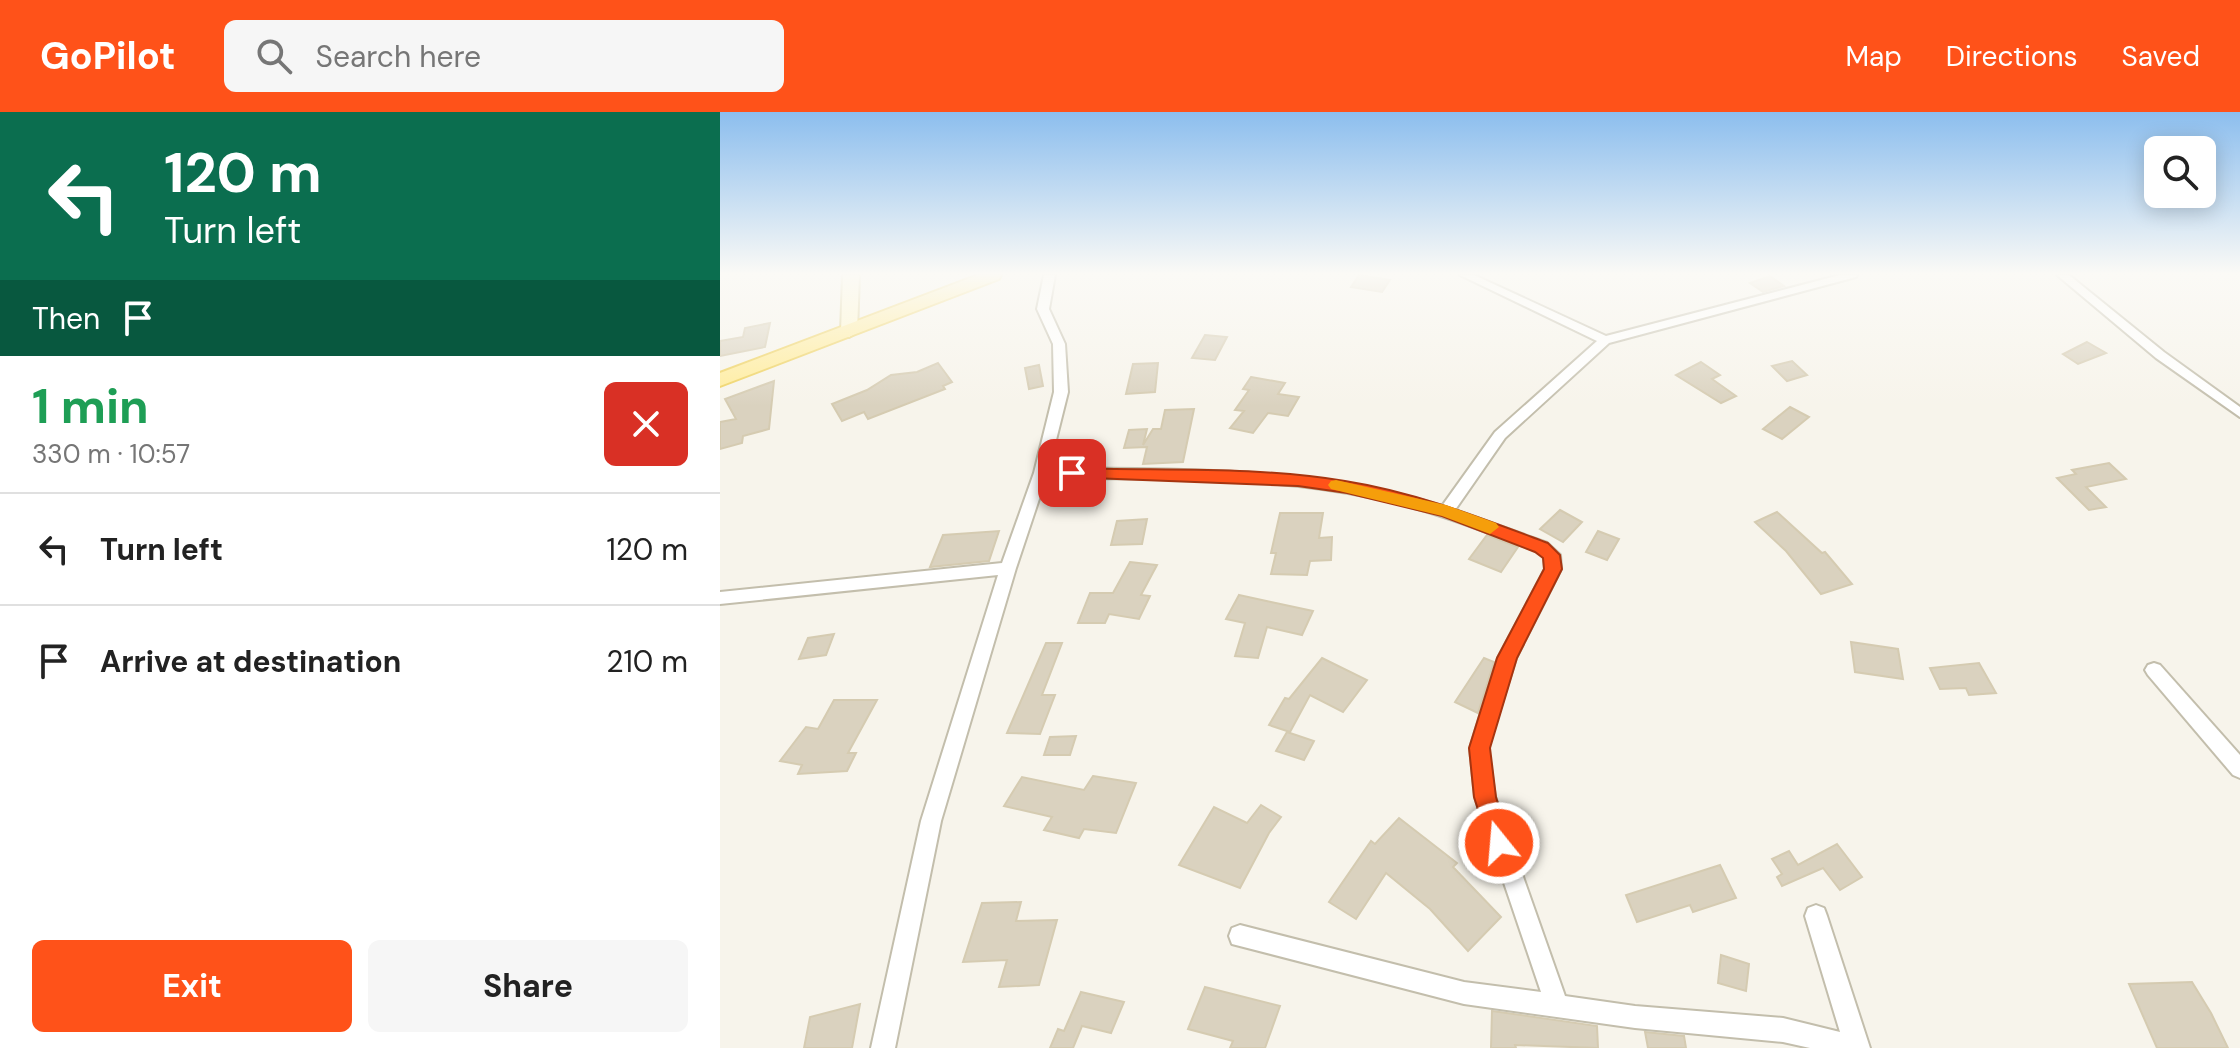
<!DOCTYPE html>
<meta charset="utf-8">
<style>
:root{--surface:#fff;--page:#f6f6f6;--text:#222;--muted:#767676;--line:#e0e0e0;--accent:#ff5219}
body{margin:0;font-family:"DM Sans",sans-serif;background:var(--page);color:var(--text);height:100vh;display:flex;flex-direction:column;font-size:30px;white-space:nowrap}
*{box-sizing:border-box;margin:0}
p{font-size:26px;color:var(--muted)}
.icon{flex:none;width:44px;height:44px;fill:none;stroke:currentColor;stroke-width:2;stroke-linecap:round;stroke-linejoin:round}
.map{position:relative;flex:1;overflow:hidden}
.details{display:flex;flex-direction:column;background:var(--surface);width:720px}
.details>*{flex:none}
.guide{background:#0b6e4f;color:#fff;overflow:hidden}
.controls{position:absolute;left:1424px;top:24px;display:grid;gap:16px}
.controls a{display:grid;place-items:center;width:72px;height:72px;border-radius:12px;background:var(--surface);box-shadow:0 4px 20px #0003;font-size:40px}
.pin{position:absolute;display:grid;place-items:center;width:68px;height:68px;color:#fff;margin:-34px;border-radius:16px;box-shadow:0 4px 12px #0006}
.me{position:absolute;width:88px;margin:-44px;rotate:343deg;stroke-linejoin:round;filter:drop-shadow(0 0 6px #0008)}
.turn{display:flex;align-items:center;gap:28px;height:168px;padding:0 32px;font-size:36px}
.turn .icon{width:104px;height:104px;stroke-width:2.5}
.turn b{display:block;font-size:56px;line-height:68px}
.then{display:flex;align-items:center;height:76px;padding:0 32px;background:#0003;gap:16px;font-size:30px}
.round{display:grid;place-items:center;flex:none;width:84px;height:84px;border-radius:12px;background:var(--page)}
.summary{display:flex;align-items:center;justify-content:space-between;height:136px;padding:0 32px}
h1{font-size:48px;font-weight:700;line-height:60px;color:#1e9e55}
.button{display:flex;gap:16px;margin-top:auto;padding:16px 32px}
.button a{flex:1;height:92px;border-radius:12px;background:var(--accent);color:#fff;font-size:32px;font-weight:700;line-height:92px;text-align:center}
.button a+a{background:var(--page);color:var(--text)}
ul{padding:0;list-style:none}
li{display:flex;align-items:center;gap:24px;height:112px;padding:0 32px;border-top:2px solid var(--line)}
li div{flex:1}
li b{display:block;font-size:30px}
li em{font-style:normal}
header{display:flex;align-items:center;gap:48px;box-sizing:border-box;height:112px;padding:0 40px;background:var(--accent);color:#fff}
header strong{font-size:38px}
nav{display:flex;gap:44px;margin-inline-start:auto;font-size:28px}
.search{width:560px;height:72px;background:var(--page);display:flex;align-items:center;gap:20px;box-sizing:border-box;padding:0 28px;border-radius:12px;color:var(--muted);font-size:30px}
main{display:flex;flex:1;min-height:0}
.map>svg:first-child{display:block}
.building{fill:#dad2bf;stroke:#d5cbb1;stroke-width:2}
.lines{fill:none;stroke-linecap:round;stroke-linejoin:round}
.street-casing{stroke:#c3beac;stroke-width:4}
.secondary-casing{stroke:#dbcf97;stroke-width:4}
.primary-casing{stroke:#efd260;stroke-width:4}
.street{fill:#fff;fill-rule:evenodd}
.secondary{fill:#fff8cc;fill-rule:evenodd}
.primary{fill:#ffec9b;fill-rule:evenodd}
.route{fill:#ff5219;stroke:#a63510;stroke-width:2}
.slow{fill:#f59e0b}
</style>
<header>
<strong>GoPilot</strong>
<div class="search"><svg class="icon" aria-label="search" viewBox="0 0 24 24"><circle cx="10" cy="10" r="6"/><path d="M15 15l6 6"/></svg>Search here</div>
<nav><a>Map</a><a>Directions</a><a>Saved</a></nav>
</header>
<main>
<section class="details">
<div class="guide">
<div class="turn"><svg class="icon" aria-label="left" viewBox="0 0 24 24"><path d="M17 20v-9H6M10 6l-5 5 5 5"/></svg><div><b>120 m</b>Turn left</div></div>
<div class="then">Then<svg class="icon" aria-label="arrive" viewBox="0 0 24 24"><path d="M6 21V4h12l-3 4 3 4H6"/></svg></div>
</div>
<div class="summary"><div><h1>1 min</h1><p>330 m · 10:57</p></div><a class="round" style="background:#d93025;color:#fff"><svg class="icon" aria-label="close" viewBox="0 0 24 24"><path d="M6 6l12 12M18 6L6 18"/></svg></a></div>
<ul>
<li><svg class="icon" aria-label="left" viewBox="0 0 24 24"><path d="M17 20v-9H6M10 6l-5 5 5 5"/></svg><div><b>Turn left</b></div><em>120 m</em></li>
<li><svg class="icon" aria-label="arrive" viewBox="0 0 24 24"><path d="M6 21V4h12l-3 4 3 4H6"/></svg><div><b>Arrive at destination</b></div><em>210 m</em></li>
</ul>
<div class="button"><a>Exit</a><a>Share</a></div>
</section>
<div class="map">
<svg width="1520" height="936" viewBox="0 0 1520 936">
<rect width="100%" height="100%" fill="#f7f4eb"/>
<!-- building -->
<g class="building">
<polygon points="639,163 670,168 662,180 631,175"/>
<polygon points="1050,164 1064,174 1043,180 1030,171"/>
<polygon points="50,211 45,235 0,244 0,229 23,225 25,216"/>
<polygon points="485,223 507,225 495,248 472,246"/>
<polygon points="1367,230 1386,241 1358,252 1343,242"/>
<polygon points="1072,249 1087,263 1067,269 1052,254"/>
<polygon points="981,250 1000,263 992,267 1016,284 1001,291 956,263"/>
<polygon points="218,251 232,270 223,274 225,277 148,307 144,300 122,309 112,292 147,278 171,263 197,260"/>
<polygon points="438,251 435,280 406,282 413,252"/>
<polygon points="319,253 323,274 309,277 305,256"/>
<polygon points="531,265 565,271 558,282 579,285 568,304 548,301 533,321 510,316 524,299 515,298 529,278 523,277"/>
<polygon points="54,269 49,317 23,324 22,331 0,337 0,310 16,307 5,287"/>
<polygon points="1070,295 1089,305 1062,327 1043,317"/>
<polygon points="474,297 463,350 423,352 427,335 404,336 409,318 427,317 423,333 433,317 441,317 445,298"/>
<polygon points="1389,351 1406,367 1366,375 1386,395 1369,398 1337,366 1356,362 1352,358"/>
<polygon points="840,398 862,410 843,430 820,417"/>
<polygon points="1057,400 1102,441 1105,440 1132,472 1101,482 1066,439 1035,410"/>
<polygon points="560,401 603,401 599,426 612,425 611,448 590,449 587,463 551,462 556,441 551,441"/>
<polygon points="427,407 422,432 391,433 397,409"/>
<polygon points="279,419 269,449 210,455 223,423"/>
<polygon points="878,419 899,427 887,448 866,440"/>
<polygon points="767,423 798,435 781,460 749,447"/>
<polygon points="410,450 437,453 421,483 430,484 419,507 389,502 385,511 358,511 370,481 393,481"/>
<polygon points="519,483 551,490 593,499 582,523 547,515 538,546 515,544 525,511 506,507"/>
<polygon points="114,522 106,543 79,547 88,526"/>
<polygon points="1131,530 1178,537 1183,567 1135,560"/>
<polygon points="326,531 342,531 322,583 335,583 320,622 287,621"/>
<polygon points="602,546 647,568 623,600 590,583 570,620 549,613 565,586 569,587"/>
<polygon points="764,546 774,550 758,601 735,590"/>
<polygon points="1259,551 1276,581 1249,583 1246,576 1220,577 1210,556"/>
<polygon points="114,588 157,588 128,641 136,641 127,659 78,662 82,653 60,649 86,615 98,617"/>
<polygon points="567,620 594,629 584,648 556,639"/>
<polygon points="356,624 350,643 324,643 330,625"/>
<polygon points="373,664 416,671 396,721 364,717 359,726 324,718 332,705 284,694 302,665 364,678"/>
<polygon points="541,693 561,705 549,721 520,776 459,753 494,695 527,711"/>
<polygon points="679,706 737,751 733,755 781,805 748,839 710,797 666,761 636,807 609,790 651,729 655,732"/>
<polygon points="1117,732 1142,765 1120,778 1103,756 1062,774 1057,765 1062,762 1052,747 1069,739 1078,753"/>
<polygon points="1000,753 1016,786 973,800 970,793 917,810 906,783"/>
<polygon points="301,790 296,809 337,808 319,873 279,875 287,848 243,850 262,791"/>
<polygon points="1001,843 1029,852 1026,879 998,871"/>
<polygon points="1472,870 1491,901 1508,936 1437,936 1409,872"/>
<polygon points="485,875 560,894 545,936 510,936 513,929 468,917"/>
<polygon points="361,880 404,890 391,921 362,914 353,936 330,936 338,917 344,919"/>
<polygon points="140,892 132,936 84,936 90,905"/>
<polygon points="772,899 877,914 878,936 795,933 796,936 771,936"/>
<polygon points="925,920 964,924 966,936 928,936"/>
</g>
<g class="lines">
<!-- street casing -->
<g class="street-casing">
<g id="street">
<path d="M 324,163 L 335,163 L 329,197 L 345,232 L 348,280 L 329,356 C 462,358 594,354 722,394 L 775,320 L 877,229 L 740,163 L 754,163 L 886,224 L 1120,163 L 1137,163 L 1136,165 L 889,231 L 785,326 L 735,398 L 827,431 L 840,443 L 841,457 L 796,546 L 768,636 L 775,685 L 845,884 L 915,894 L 1063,906 L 1120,920 L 1085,804 L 1088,796 L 1096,793 L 1104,796 L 1107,804 L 1150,936 L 1090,936 L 1063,930 L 915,916 L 744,892 L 512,832 L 509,824 L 512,816 L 520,813 L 744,870 L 821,880 L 755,685 L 750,636 L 778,546 L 825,457 L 824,445 L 817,439 C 761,418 706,396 649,385 C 543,363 434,367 326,366 L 296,456 L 221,709 L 175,936 L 151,936 L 201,709 L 278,463 L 0,492 L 0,480 L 282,451 L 314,361 L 334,280 L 333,232 L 317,197 Z"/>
<polygon points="1337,163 1349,163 1444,240 1520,295 1520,305 1436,246"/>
<polygon points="1434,551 1440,553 1520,643 1520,666 1513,663 1428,563 1425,558 1428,553"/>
</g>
</g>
<!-- secondary casing -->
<g class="secondary-casing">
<polygon id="secondary" points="123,163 139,163 137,220 129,225 121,220"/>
</g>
<!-- primary casing -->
<g class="primary-casing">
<polygon id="primary" points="258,163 281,163 279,167 0,274 0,261"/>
</g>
<!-- street -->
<use href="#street" class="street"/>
<!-- secondary -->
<use href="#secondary" class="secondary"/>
<!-- primary -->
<use href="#primary" class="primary"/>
</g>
<!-- sky -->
<linearGradient id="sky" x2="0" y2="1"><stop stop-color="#8cbeee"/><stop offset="0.55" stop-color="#fbfaf6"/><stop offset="1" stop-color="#fbfaf6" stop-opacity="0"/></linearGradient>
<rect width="1520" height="294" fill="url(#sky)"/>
<!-- route -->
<path class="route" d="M 352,356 C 442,359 536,354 625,369 C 695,380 761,406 828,431 L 840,443 L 842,457 L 797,546 L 770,636 L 776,685 L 790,731 L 787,739 L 779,742 L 771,739 L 754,685 L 749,636 L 777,546 L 824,457 L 823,446 L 815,440 L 722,404 L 627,381 L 578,374 L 346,365 L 346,357 Z"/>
<!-- slow -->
<polygon class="slow" points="616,368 726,393 776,411 779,415 770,422 722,404 611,377 608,373 611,369"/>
</svg>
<div class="controls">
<a><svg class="icon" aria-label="search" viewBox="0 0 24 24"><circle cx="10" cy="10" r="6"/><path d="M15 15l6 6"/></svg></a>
</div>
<div class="pin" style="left:352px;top:361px;background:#d93025"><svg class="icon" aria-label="arrive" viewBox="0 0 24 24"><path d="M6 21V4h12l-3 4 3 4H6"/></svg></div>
<svg class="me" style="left:779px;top:731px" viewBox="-20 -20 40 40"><circle r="17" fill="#ff5219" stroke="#fff" stroke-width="3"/><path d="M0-11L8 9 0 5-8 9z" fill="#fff"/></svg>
</div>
</main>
